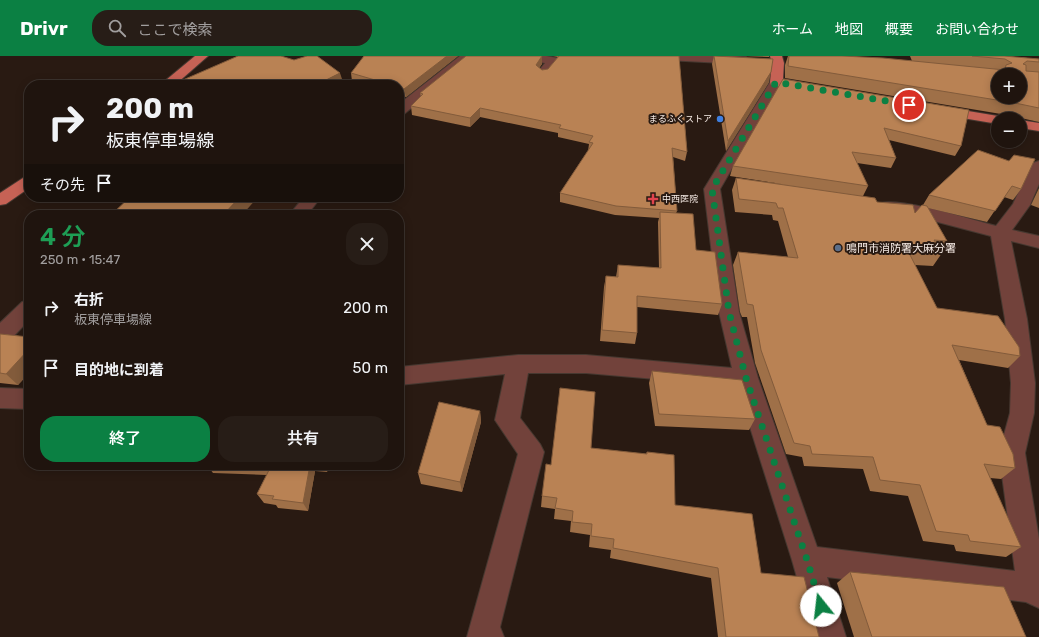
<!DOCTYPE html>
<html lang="ja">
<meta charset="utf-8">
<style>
:root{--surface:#1f140e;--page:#271d17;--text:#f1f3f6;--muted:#a19e9e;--line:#3c332e;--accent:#0b8043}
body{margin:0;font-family:Rubik,"Noto Sans JP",sans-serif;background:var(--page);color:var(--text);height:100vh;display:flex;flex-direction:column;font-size:15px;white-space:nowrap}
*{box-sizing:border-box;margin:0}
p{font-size:13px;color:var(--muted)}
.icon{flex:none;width:22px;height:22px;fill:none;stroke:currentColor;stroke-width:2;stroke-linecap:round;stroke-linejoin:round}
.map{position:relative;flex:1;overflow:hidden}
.sheet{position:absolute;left:24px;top:154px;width:380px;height:260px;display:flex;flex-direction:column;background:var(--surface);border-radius:16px;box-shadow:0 2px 10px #0003,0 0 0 1px var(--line)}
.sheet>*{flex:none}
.top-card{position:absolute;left:24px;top:24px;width:380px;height:122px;border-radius:16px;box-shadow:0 2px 10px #0003,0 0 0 1px var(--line);background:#1f140e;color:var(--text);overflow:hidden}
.buttons{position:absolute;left:991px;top:12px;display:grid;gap:8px}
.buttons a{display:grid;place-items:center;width:36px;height:36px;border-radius:50%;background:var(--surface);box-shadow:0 2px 10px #0003,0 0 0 1px var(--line);font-size:20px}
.pin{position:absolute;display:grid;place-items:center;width:34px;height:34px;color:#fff;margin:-17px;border:2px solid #fff;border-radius:50%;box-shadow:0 1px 4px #0007}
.me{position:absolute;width:44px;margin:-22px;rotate:344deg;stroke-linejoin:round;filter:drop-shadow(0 0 3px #0008)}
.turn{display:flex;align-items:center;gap:14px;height:84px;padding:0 16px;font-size:18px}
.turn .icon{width:52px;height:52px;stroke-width:2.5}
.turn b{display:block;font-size:28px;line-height:34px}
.then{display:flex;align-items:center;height:38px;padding:0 16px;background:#0003;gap:8px;font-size:15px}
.round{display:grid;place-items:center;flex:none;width:42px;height:42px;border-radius:16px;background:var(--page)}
.head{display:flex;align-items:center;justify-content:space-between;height:68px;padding:0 16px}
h1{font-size:24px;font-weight:600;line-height:30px;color:#1e9e55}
.cta{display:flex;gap:8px;margin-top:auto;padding:8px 16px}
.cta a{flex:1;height:46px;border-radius:16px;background:var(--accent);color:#fff;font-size:16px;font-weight:600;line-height:46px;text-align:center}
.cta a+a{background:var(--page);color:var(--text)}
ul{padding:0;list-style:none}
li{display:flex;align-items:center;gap:12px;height:60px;padding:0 16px}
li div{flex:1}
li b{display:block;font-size:15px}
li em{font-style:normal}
header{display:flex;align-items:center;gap:24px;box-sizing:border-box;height:56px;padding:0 20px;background:var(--accent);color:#fff}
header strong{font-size:19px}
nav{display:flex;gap:22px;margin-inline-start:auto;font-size:14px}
.search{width:280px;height:36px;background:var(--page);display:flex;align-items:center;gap:10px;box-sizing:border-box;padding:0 14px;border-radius:16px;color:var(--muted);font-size:15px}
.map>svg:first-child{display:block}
.built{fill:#341f14}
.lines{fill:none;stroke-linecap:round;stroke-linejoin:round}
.minor-casing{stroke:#463830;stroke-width:2}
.major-casing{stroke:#463830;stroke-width:2}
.minor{fill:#72423b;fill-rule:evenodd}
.major{fill:#c66255;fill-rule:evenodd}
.wall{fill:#9f7048}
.shaded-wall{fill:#825b3b}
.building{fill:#b98254;stroke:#825b3b;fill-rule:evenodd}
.route{stroke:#0b8043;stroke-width:7;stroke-dasharray:0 12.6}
.shop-dot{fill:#3f7fe0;stroke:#291a12;stroke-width:1.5}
.health-dot{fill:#e0444e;stroke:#291a12;stroke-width:1.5}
.service-dot{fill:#5c6f8a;stroke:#291a12;stroke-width:1.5}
.labels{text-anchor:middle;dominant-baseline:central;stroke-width:4;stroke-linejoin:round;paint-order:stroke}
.far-poi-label{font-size:9px;fill:#f8ede7;stroke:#291a12;text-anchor:end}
.poi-label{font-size:11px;fill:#f8ede7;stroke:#291a12;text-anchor:start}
</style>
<header>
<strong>Drivr</strong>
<div class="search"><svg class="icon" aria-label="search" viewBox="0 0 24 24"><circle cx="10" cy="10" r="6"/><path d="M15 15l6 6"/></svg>ここで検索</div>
<nav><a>ホーム</a><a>地図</a><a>概要</a><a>お問い合わせ</a></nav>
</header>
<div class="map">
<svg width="1039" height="581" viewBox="0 0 1039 581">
<rect width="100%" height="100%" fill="#291a12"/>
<!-- built -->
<polygon class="built" points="144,141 303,141 287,159 125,159"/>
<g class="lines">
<!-- minor casing -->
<g class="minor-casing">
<g id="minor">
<polygon points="460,0 474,0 404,58 399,59 399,48"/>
<polygon points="520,0 546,0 557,2 559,5 547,20 543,21 537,17 545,7 522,3"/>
<polygon points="660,0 735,0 746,1 748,4 742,8 666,4"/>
<path d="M 776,22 L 782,26 L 720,133 L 739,256 L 758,322 L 817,491 L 1015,515 L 999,397 L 1010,357 L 1011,327 L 1005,263 L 991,180 L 911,159 L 880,155 L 877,151 L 880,147 C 903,142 970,163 996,170 L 1013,148 L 1031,110 L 1033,107 L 1039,105 L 1039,128 L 1030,149 L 1012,174 L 1039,180 L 1039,192 L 1011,185 L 1027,263 L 1035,327 L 1034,357 L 1025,397 L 1039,483 L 1039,552 L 1026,546 L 827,521 L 846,581 L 814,581 L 792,504 L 737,330 L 586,317 L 528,317 L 520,362 L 540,388 L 544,396 L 500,571 L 504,581 L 467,581 L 518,398 L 495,364 L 505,318 L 399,329 L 399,311 L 518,299 L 586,299 L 732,312 L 719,256 L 704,133 L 770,26 Z"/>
<polygon points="304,141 321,141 307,159 289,159"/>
<polygon points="29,244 29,264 8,286 0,288 0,267 22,246"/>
<polygon points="0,332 29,333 29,353 0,352"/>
</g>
</g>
<!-- major casing -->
<g class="major-casing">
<g id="major">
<polygon points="195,0 208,0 175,29 160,29"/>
<polygon points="770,0 782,0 784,7 783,23 814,29 816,32 814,35 809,36 771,29 770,26 772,7"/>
<polygon points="938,50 998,60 1004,63 998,63 998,68 933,57 931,54 933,51"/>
<polygon points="1020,64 1039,67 1039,75 1020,72"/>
<polygon points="29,120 29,132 6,148 0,149 0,137 23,122"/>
</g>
</g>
<!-- minor -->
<use href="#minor" class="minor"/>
<!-- major -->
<use href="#major" class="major"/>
</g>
<!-- wall -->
<g class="wall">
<polygon points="458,0 406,41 399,39 399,29 367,29 352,25 351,17"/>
<polygon points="542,0 542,8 539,12 542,14 548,13 558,1 553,0 679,0 687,96 685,105 673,101 677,155 676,157 696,194 722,248 718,259 637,251 637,277 635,288 600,285 604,231 606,220 616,221 618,209 659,212 658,166 659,162 615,159 560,146 560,137 588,95 589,88 558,81 558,77 480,61 470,71 412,59 411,50 421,41 420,37"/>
<polygon points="714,0 769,26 726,95 712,8"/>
<polygon points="741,0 769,0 769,1"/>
<polygon points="788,0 846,0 912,5 910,0 1004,0 1039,3 1039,66 1007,59 785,22 785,9"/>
<polygon points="783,23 961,90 955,100 889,84 896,102 891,112 857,107 868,130 863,140 877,146 915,157 923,149 929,139 978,94 1021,133 1013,144 1004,141 987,166 928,152 947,185 940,194 942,197 933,210 915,209 937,252 1020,300 1008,312 959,304 987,369 1015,412 1001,423 990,422 1021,491 1006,501 956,495 954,489 923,485 908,440 870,435 863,413 804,410 802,401 786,398 755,307 747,261 742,261 740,256 733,209 738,196 788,201 778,165 773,164 772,159 735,156 732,134 736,122 782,128 730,120 733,110"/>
<polygon points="1039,132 1039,152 1031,149"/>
<polygon points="0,278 29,281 29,317 18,329 0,327"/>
<polygon points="652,315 755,363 749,374 655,370 649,327"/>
<polygon points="480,355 481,366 462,436 421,428 418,417"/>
<polygon points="591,392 646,398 647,396 675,449 761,517 819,581 718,581 711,522 610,502 611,494 589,491 590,479 570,476 571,465 554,463 555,453 541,451 542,440 551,409"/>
<polygon points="207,409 329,409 327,416 315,415 308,455 278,452 276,449 264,447 257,438 267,419 213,417"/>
<polygon points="850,516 1026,581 854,581 837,527"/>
</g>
<!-- shaded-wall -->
<g class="shaded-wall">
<polygon points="447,0 458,0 406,41 404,33"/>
<polygon points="542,0 542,8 536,17 536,9"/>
<polygon points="771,16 769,26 726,95 728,85"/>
<polygon points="340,17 343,26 337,29 316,29"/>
<polygon points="480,52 480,61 470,71 470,62"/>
<polygon points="240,141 258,141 242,159 223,159"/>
<polygon points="29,293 29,317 18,329 6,318"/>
<polygon points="480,355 481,366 462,436 460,426"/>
<polygon points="310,409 312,409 315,415 308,455 303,447"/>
<polygon points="324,409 329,409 327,416"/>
</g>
<!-- building -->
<g class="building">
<polygon points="238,0 281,0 294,4 307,0 317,0 340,17 316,29 182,29 176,27"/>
<polygon points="364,0 447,0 404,33 399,31 399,29 392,29 351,17"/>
<polygon points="466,0 542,0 536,9 542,14 548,13 559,0 679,0 687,96 672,92 677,155 616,150 560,137 593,87 589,86 593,80 559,72 561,69 480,52 470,62 411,50 423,38 420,37"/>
<polygon points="714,0 773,3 771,16 728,85"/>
<path d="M 789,0 L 842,0 L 883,2 L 1005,14 L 1006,9 L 1012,7 L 1005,3 L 972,0 L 1004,0 L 1039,3 L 1039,6 L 1027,5 L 1023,8 L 1026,9 L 1026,15 L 1039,16 L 1039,52 L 1015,47 L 788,10 ZM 998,19 L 1020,19 L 1020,41 L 998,41 Z"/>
<polygon points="783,23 969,54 961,90 884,72 896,102 852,96 868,130 733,110"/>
<polygon points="978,94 1009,105 1014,99 1035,103 1021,133 1012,130 995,155 929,139"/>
<polygon points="736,122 875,142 877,146 913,149 915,157 922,149 927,150 947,185 934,184 942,197 908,195 937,252 998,260 1019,291 1020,300 952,289 987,369 1000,371 1013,398 1015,412 984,408 1021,491 970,485 968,479 936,475 920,429 880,424 873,401 812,398 810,390 794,387 761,294 753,249 747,248 746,243 738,196 798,202 783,152 778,152 776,147 739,143"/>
<polygon points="130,141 240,141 223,159 111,159"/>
<polygon points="660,156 693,158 696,194 715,196 722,248 637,240 637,277 602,274 606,220 618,221 618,209 661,212"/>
<polygon points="0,278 29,281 29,293 6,318 0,317"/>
<polygon points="652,315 742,324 755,363 659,358"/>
<polygon points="560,332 595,336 591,392 647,398 647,396 674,399 675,449 752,458 761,517 804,521 819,581 726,581 718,512 613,492 614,483 591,480 592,468 572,466 573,455 555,452 557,442 542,440 546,408 551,409"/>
<polygon points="439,346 480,355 460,426 418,417"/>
<polygon points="238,409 310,409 303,447 272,443 274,440 257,438 271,410"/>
<polygon points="850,516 1004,531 1026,581 872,581"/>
</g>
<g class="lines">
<!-- route -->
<polyline class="route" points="821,550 807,504 746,322 729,256 712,133 776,26 909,49"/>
</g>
<!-- markers -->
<circle class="shop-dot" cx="720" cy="63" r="4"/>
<path class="health-dot" d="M651 137h4v4h4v4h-4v4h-4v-4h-4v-4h4z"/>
<circle class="service-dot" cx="838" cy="192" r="4"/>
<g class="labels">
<!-- far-poi labels -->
<g class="far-poi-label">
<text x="712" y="63">まるふくストア</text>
<text x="662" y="143" text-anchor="start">中西医院</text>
</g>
<!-- poi labels -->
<g class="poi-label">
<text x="846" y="192">鳴門市消防署大麻分署</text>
</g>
</g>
</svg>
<div class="buttons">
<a>+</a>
<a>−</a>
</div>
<div class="pin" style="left:909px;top:49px;background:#d93025"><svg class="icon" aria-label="arrive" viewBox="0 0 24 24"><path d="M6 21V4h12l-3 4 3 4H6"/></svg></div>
<svg class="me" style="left:821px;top:550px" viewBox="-20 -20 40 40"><circle r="19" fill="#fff"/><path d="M0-13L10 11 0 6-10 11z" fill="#0b8043"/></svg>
<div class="top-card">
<div class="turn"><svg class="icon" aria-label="right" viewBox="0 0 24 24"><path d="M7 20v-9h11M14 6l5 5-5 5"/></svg><div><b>200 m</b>板東停車場線</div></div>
<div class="then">その先<svg class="icon" aria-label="arrive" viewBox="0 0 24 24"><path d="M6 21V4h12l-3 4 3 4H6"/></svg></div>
</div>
<section class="sheet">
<div class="head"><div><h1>4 分</h1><p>250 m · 15:47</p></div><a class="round"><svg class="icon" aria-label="close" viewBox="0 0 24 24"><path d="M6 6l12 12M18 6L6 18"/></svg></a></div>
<ul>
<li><svg class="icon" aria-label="right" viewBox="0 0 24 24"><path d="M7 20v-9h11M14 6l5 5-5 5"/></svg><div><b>右折</b><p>板東停車場線</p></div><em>200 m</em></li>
<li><svg class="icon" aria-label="arrive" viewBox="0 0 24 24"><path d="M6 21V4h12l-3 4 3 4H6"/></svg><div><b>目的地に到着</b></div><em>50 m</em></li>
</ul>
<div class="cta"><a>終了</a><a>共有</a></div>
</section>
</div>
